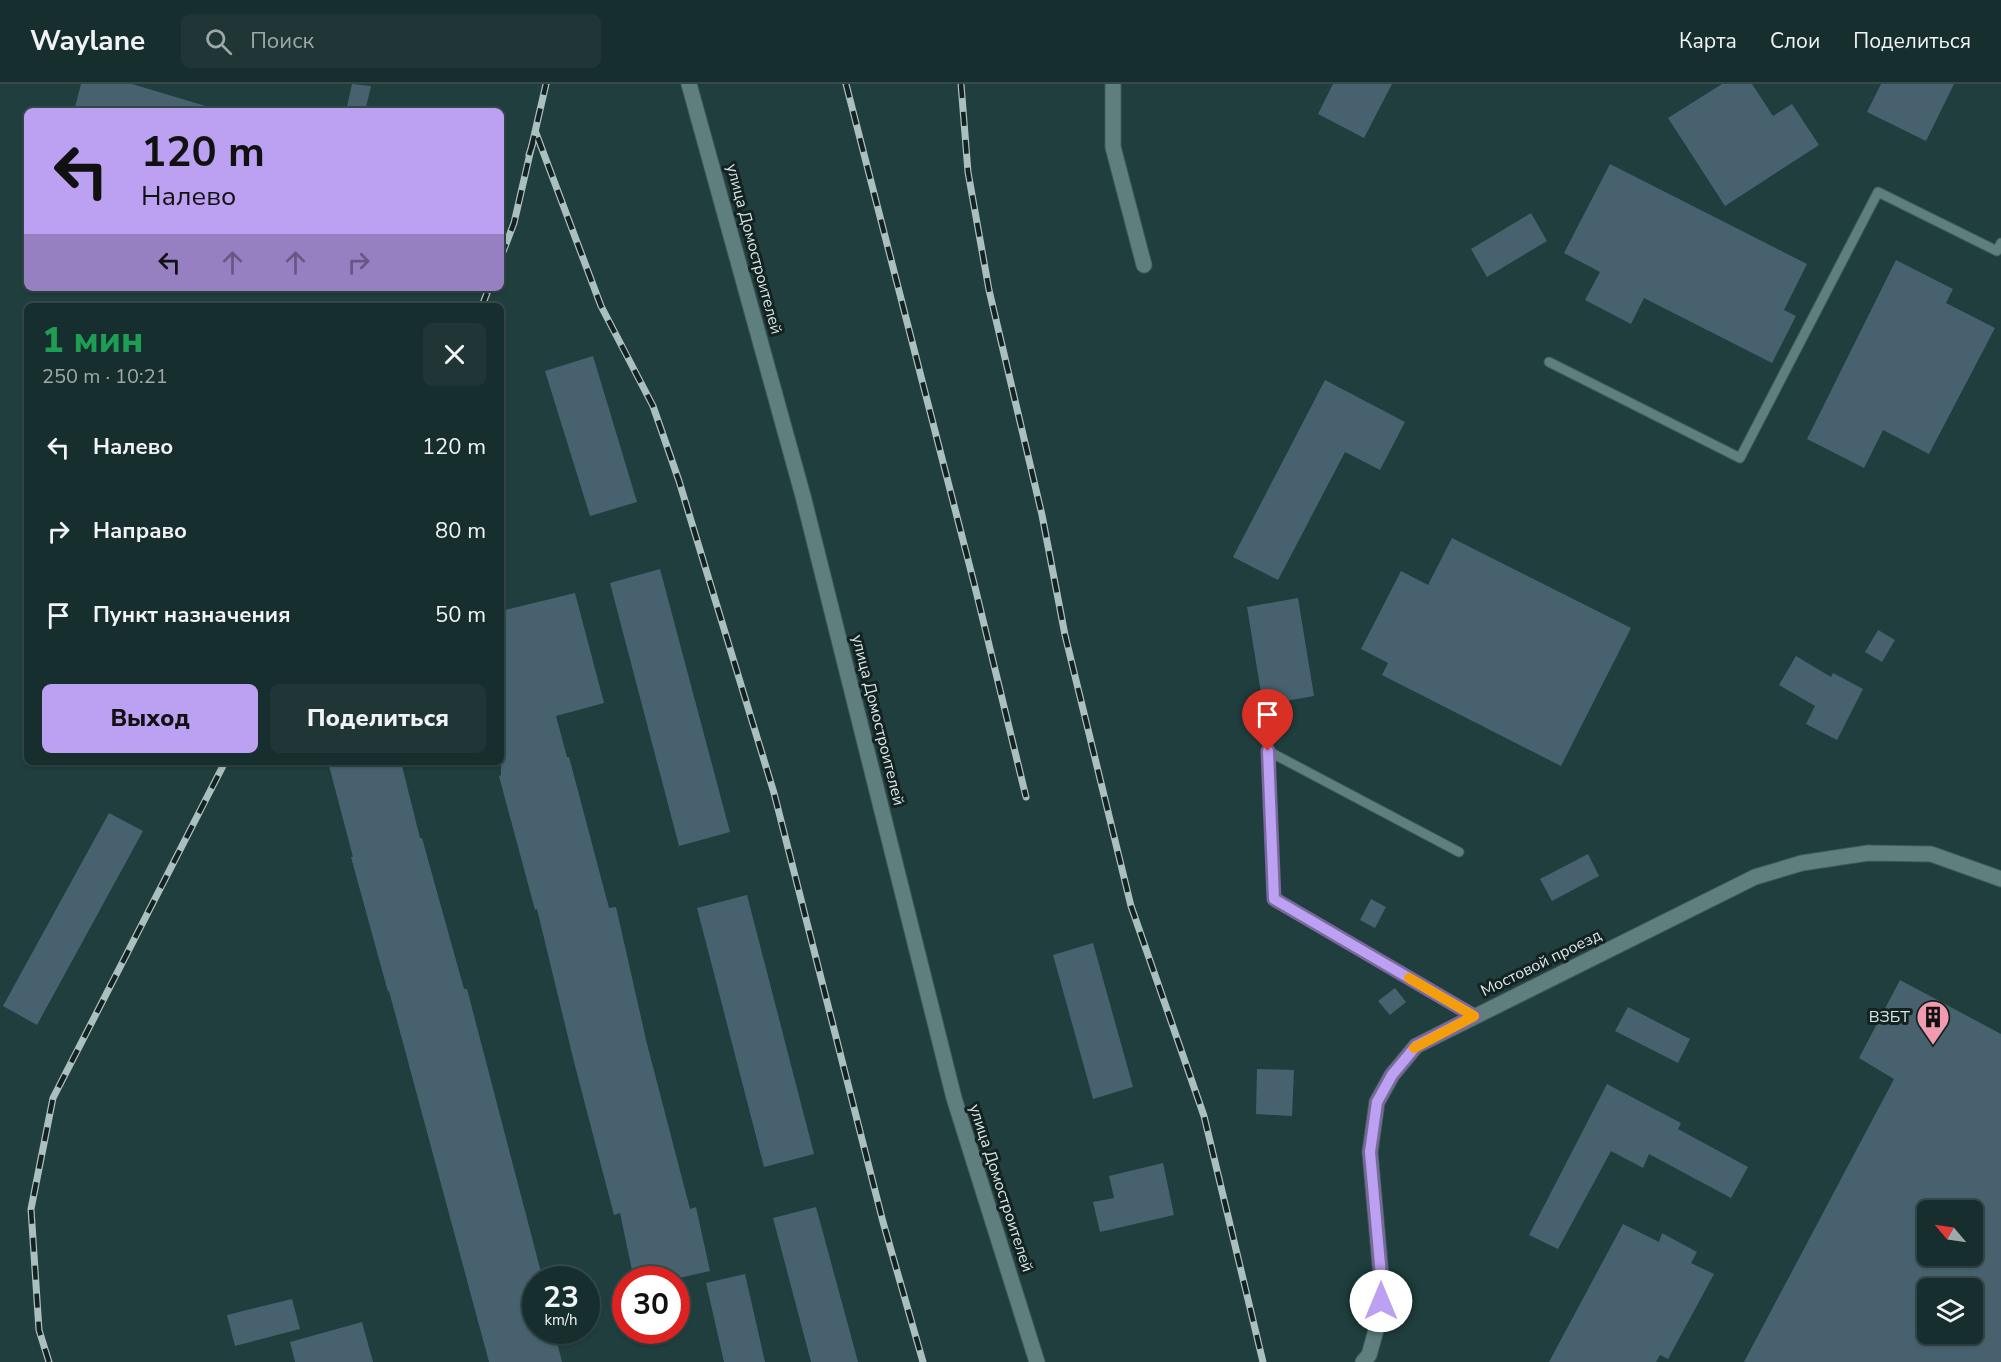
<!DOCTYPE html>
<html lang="ru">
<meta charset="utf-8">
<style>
:root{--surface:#172e2e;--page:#203636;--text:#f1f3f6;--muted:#9ea8aa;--line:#364a4a;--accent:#bca0f2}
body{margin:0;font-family:"Nunito Sans",sans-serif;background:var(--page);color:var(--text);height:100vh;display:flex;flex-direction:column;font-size:22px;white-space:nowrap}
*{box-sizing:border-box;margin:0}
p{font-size:20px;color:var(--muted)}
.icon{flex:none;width:33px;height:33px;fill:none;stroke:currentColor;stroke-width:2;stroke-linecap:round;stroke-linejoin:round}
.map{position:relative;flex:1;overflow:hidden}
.panel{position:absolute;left:24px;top:219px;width:480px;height:462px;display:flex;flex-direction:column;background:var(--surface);border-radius:9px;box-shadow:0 2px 4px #0004,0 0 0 2px var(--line)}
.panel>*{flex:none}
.hud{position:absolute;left:24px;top:24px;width:480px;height:183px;border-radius:9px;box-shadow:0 2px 4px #0004,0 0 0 2px var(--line);background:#bca0f2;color:#111;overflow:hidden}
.needle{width:39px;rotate:299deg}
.controls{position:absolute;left:1917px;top:1116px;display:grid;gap:12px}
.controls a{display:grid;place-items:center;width:66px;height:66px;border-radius:9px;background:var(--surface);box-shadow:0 2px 4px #0004,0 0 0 2px var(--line);font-size:30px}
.speed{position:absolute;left:522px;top:1182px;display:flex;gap:12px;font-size:30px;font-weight:700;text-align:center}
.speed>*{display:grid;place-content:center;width:78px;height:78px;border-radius:50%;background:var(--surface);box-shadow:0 2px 4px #0004,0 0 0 2px var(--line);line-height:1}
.speed small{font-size:15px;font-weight:400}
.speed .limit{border:9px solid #d22;background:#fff;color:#111}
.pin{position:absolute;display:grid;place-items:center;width:51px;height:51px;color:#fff;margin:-62px -26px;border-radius:50% 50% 50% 0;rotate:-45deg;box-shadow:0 0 6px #0007}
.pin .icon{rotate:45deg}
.me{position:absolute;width:66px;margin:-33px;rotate:0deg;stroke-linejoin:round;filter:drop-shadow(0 0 4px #0008)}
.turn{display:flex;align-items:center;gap:21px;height:126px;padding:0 18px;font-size:27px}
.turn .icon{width:78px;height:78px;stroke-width:2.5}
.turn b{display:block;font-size:42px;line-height:51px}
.lanes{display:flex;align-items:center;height:57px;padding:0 18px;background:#0003;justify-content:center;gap:30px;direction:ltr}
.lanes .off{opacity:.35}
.round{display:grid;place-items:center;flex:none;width:63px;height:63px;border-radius:9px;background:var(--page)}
.overview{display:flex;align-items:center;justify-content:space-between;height:102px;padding:0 18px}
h1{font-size:36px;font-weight:800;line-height:45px;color:#1e9e55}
.button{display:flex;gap:12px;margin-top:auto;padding:12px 18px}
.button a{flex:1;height:69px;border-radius:9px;background:var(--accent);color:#111;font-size:24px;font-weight:800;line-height:69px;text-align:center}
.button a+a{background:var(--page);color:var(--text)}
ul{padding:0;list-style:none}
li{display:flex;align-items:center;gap:18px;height:84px;padding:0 18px}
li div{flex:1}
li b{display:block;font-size:22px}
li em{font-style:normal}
header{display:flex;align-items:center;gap:36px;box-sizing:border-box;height:84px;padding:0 30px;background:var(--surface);border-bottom:2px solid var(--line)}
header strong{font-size:28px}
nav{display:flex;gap:33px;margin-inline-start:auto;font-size:21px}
.search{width:420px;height:54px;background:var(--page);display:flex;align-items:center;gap:15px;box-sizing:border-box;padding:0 21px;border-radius:9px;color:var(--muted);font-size:22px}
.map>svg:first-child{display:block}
.building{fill:#47626e;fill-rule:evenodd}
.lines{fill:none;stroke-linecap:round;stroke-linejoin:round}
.lane-casing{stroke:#3f5c5b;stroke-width:11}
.street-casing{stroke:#3f5c5b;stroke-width:17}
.lane{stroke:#5e7f7d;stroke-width:9}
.street{stroke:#5e7f7d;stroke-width:15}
.rail-casing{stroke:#aac0bf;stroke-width:7}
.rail{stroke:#152222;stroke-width:4.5;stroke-dasharray:14;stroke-linecap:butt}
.route-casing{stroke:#7a689d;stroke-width:15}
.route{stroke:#bca0f2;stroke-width:10}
.slow{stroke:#f59e0b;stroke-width:10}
.labels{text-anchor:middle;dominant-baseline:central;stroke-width:6;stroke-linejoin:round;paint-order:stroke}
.street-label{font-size:16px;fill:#d6e8e7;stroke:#152222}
.poi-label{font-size:16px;fill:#d6e8e7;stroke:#152222;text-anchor:end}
</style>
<header>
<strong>Waylane</strong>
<div class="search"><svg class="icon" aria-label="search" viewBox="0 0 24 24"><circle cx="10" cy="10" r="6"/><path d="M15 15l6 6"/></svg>Поиск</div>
<nav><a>Карта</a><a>Слои</a><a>Поделиться</a></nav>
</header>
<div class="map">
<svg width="2001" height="1278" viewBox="0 0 2001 1278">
<rect width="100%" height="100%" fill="#1f3e3d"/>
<!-- building -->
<g class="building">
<polygon points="81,0 132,0 209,23 209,27 74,27"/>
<polygon points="352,0 371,2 365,27 346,27"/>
<polygon points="1333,0 1392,0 1364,54 1318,30"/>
<polygon points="1722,0 1752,0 1773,32 1792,20 1819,61 1725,122 1668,34"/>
<polygon points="1881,0 1954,0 1926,57 1867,28"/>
<polygon points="1610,80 1807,180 1784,226 1796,232 1772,279 1644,214 1631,240 1585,216 1600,188 1564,169"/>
<polygon points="1531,129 1547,157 1487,193 1471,165"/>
<polygon points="1896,176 1953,205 1946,219 1995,244 1929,370 1883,346 1864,384 1807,355"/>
<polygon points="593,272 637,418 590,432 545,287"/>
<polygon points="1325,296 1405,338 1380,386 1345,368 1278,496 1233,473"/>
<polygon points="1452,454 1631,544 1561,682 1382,591 1388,579 1361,565 1401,487 1428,501"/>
<polygon points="660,485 730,748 679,762 610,499"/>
<polygon points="575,509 604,619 556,632 567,673 569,673 609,824 616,823 647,960 690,1125 696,1123 710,1187 670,1196 634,1196 620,1129 614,1131 574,978 537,825 535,826 499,692 501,691 501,527"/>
<polygon points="1298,514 1314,612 1263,621 1247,523"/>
<polygon points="1878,546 1895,556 1882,578 1865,568"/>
<polygon points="1796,572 1831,593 1833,589 1863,605 1837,656 1806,640 1815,622 1779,601"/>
<polygon points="328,678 401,678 420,754 422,754 464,905 467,905 542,1192 536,1194 536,1246 554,1246 562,1278 489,1278 389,907 388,908 351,773 353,773"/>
<polygon points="109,729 143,747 37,941 3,922"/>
<polygon points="1588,770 1599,792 1552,817 1540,795"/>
<polygon points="747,811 814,1070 764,1083 697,824"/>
<polygon points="1371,815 1386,823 1375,844 1360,836"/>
<polygon points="1093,859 1133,1003 1093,1015 1053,871"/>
<path d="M 1900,896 L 2001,950 L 2001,1278 L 1744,1278 L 1894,995 L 1859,974 ZM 1928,1126 L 1972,1126 L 1972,1172 L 1928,1172 ZM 1928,1204 L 1972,1204 L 1972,1250 L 1928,1250 Z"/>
<polygon points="1395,904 1406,918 1390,931 1378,917"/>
<polygon points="1628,923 1690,955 1678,979 1615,947"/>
<polygon points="1257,985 1294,986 1292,1032 1256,1030"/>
<polygon points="1607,1000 1681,1039 1678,1045 1748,1083 1731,1114 1649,1070 1643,1084 1611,1067 1558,1165 1529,1151"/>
<polygon points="1163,1079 1174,1131 1100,1148 1093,1118 1114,1114 1109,1092"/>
<polygon points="816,1123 858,1278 811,1278 773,1134"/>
<polygon points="1623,1140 1659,1158 1662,1149 1697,1168 1691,1179 1714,1190 1668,1275 1660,1271 1656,1278 1549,1278"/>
<polygon points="745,1190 765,1278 724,1278 706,1199"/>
<polygon points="292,1215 300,1245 235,1262 227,1231"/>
<polygon points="362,1238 373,1278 295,1278 290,1258"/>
</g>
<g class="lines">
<!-- lane casing -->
<g class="lane-casing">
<g id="lane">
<polyline points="1549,278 1740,374 1878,108 1997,167 2001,159"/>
<polyline points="1459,768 1268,667 1274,815 1474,932"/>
</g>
</g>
<!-- street casing -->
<g class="street-casing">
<g id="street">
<polyline points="689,0 803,412 954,1014 1037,1278"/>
<polyline points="1113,0 1113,63 1144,181"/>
<polyline points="1363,1278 1369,1271 1380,1232 1382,1203 1370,1068 1377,1018 1392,991 1416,962 1755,793 1802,779 1868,769 1931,770 2001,795"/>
</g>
</g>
<!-- lane -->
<use href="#lane" class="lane"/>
<!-- street -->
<use href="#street" class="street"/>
<!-- rail casing -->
<g class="rail-casing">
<g id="rail">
<polyline points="846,0 975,503 1026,713"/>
<polyline points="961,0 968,88 989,206 1042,431 1065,551 1131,822 1204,1032 1263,1278"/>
<polyline points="529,71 536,49 601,222 653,322 679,397 774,709 883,1138 923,1278"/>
<polyline points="501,173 514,139 546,0"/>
<polyline points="482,222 489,204"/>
<polyline points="49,1278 39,1246 31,1125 53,1014 225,678"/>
</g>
</g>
<!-- rail -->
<use href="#rail" class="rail"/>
</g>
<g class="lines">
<!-- route casing -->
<g class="route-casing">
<polyline id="route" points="1268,667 1274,815 1474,932 1416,962 1392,991 1377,1018 1370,1068 1382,1203 1381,1217"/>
</g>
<!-- route -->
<use href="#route" class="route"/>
<!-- slow -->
<polyline class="slow" points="1409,894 1474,932 1414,964"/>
</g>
<!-- icons -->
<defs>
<g id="building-pin" transform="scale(1.725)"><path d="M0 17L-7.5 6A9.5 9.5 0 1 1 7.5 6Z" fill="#f29aaf" stroke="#152222"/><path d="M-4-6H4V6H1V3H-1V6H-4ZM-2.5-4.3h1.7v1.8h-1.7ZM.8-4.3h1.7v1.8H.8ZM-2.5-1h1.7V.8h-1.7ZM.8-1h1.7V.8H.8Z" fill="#111"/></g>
</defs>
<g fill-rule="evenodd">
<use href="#building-pin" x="1933" y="933"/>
</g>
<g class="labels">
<!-- street labels -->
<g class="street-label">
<text transform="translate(754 165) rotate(75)">улица Домостроителей</text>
<text transform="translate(878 636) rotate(76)">улица Домостроителей</text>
<text transform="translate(1541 879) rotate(-26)">Мостовой проезд</text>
<text transform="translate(1001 1104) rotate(72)">улица Домостроителей</text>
</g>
<!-- poi labels -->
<g class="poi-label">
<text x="1910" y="933">ВЗБТ</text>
</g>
</g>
</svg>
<div class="controls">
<a><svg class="needle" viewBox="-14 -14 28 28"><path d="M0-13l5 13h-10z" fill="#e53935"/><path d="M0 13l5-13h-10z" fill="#9ea8aa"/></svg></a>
<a><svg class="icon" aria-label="layers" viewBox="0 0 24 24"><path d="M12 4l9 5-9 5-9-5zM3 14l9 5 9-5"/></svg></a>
</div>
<div class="speed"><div>23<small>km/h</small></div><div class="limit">30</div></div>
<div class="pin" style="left:1268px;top:667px;background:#d93025"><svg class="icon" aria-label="arrive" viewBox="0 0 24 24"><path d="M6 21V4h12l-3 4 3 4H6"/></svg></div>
<svg class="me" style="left:1381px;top:1217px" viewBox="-20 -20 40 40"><circle r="19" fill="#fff"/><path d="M0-13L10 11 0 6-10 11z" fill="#bca0f2"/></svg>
<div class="hud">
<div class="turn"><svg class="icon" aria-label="left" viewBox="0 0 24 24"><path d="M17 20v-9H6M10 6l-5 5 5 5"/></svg><div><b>120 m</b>Налево</div></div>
<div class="lanes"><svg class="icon" aria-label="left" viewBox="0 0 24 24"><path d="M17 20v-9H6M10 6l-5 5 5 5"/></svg><svg class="icon off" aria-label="ahead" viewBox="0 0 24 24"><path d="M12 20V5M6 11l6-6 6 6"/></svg><svg class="icon off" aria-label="ahead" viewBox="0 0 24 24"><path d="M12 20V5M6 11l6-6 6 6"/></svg><svg class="icon off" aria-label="right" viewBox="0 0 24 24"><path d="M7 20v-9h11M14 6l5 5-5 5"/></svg></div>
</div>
<section class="panel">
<div class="overview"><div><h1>1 мин</h1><p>250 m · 10:21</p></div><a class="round"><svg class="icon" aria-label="close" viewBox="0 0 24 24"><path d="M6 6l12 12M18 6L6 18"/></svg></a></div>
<ul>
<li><svg class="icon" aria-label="left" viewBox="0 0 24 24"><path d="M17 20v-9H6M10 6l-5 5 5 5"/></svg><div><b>Налево</b></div><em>120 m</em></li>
<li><svg class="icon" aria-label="right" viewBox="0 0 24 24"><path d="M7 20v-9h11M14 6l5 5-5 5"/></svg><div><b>Направо</b></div><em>80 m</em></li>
<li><svg class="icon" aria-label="arrive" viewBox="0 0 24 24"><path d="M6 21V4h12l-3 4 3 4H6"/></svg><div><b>Пункт назначения</b></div><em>50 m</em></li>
</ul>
<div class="button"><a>Выход</a><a>Поделиться</a></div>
</section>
</div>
